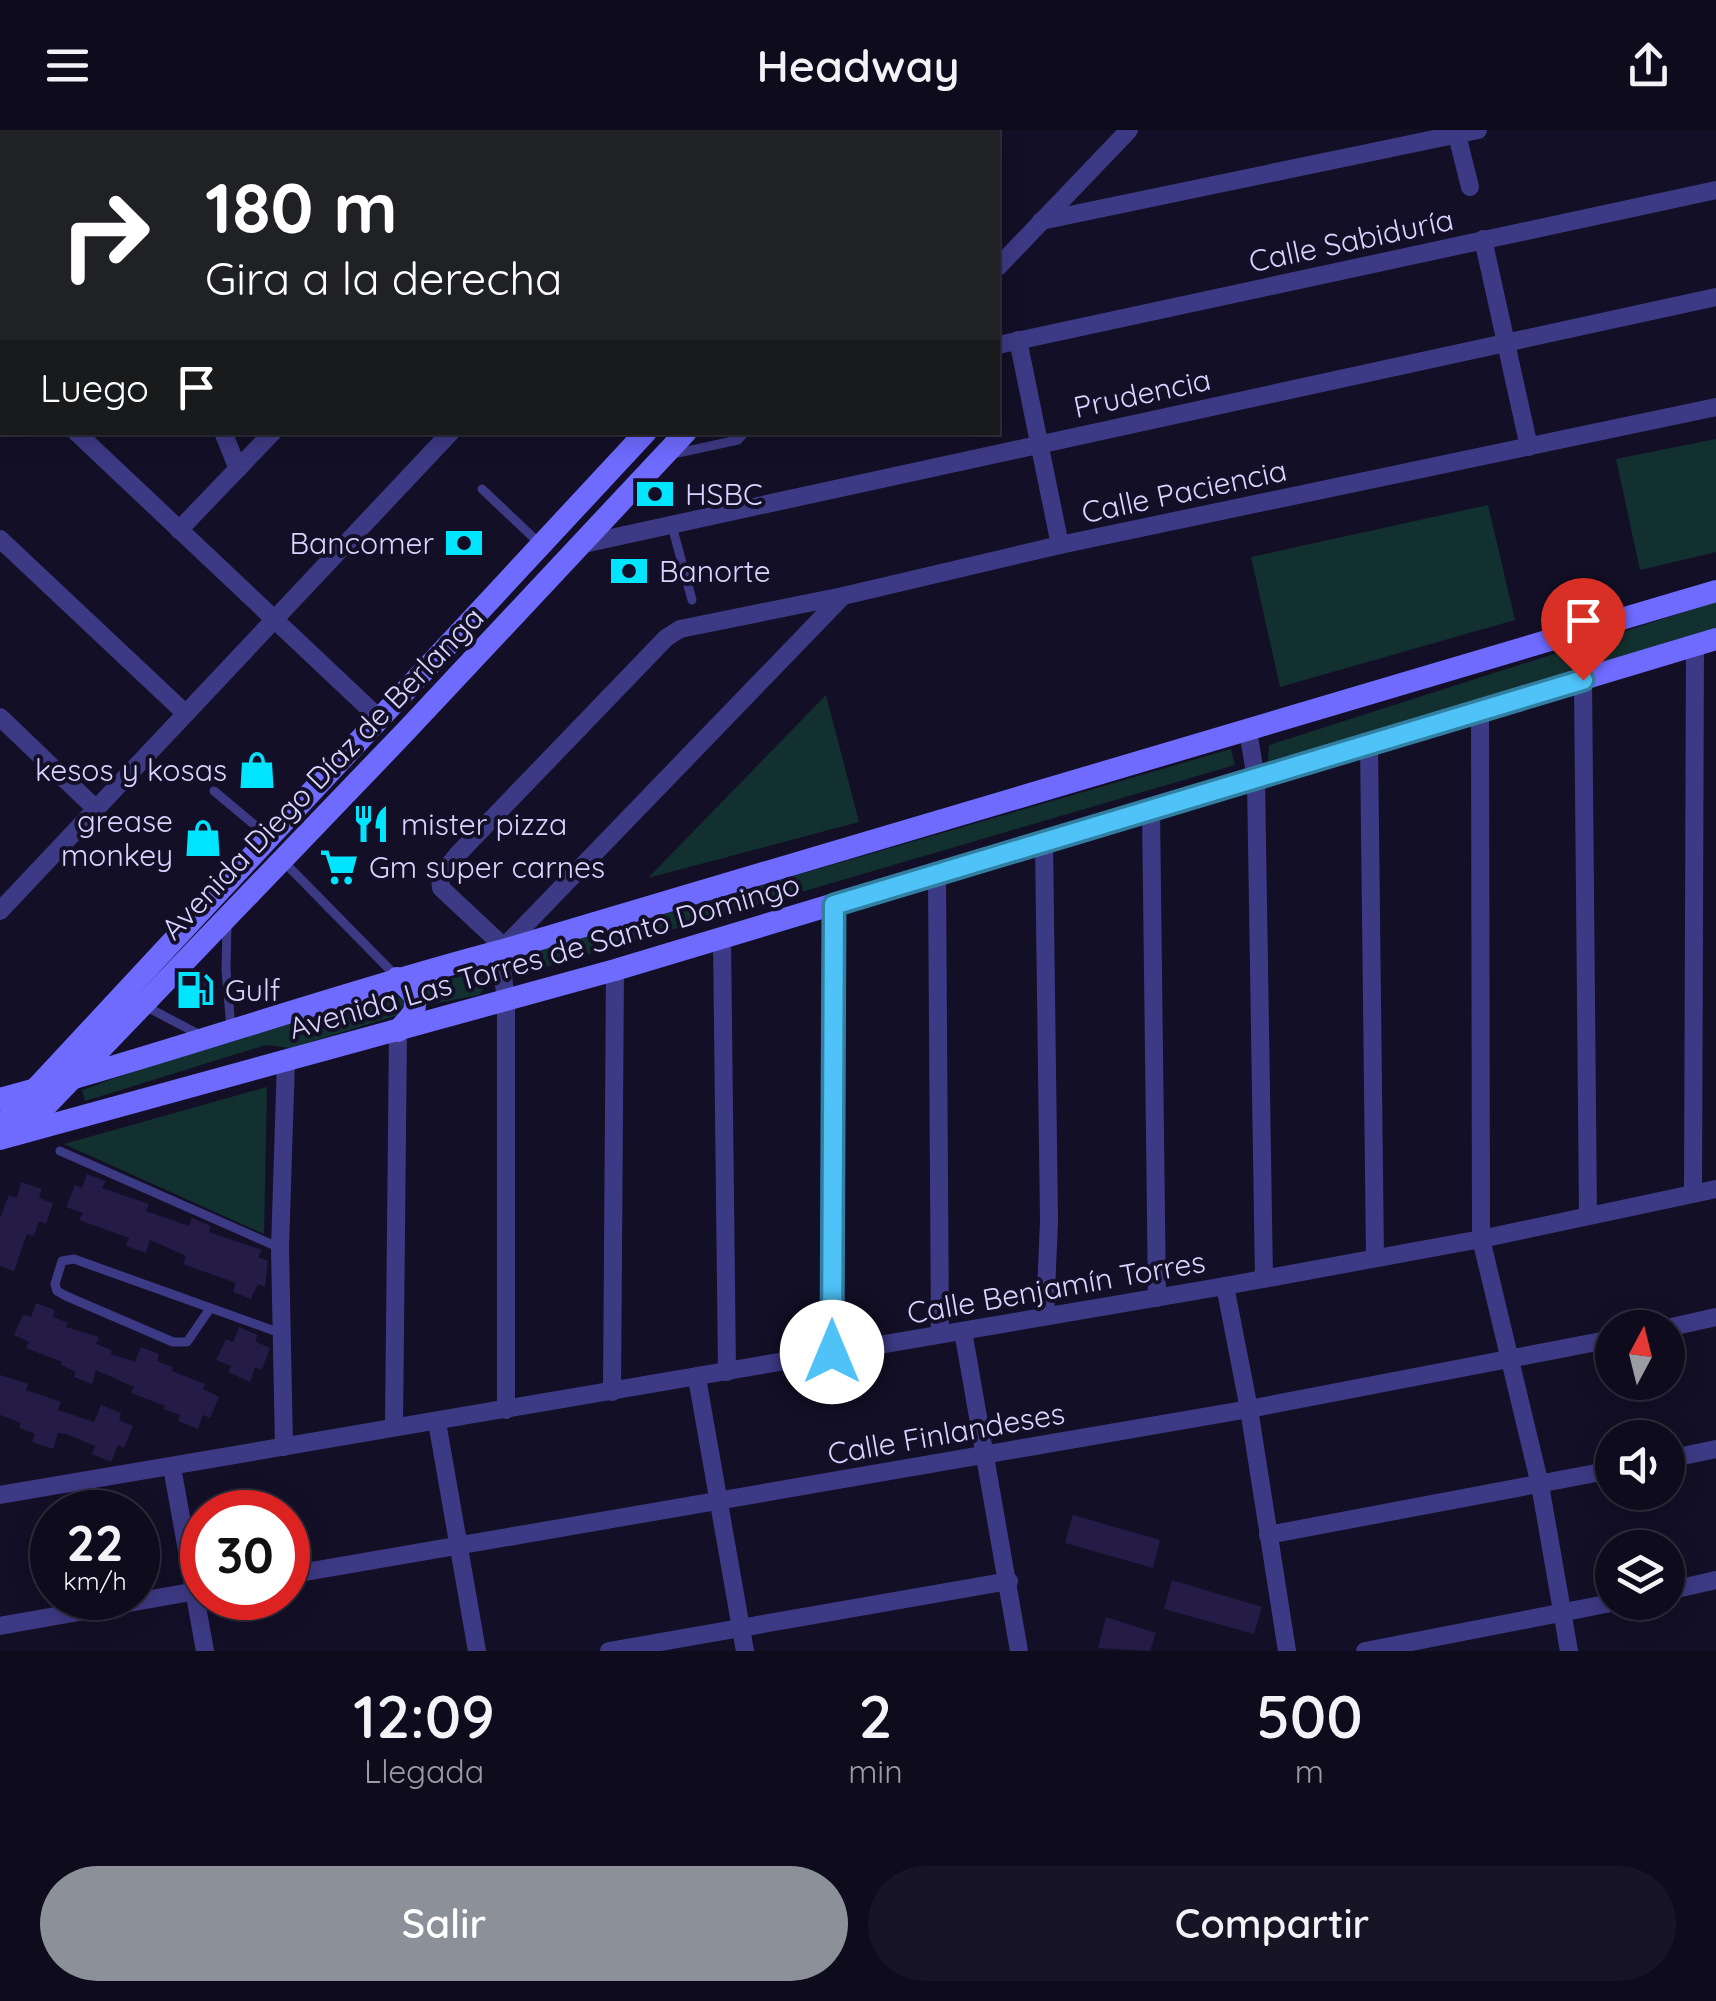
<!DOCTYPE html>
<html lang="es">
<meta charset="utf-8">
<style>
:root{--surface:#0e0b1c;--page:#171425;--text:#f1f3f6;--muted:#9b9ba3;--line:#2e2b3b;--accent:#8c9099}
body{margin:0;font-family:Quicksand,sans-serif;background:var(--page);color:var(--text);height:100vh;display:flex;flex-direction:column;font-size:38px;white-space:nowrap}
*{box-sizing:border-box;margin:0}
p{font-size:32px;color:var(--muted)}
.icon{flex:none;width:55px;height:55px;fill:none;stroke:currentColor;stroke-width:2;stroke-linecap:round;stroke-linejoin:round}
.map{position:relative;height:1521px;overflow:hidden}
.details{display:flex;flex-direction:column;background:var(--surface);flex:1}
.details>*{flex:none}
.hud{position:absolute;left:0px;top:0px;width:1000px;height:305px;box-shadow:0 5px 25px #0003,0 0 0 2px var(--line);background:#202124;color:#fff;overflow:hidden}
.needle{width:65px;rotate:7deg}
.fabs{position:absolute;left:1595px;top:1180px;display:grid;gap:20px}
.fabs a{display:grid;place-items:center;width:90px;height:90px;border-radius:50%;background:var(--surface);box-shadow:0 5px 25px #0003,0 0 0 2px var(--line);font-size:50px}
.speed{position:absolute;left:30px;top:1360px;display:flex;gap:20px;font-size:50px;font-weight:700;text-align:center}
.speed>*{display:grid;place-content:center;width:130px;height:130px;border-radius:50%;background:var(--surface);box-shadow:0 5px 25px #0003,0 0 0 2px var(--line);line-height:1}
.speed small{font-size:25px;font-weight:400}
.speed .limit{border:15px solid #d22;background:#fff;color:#111}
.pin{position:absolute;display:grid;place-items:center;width:85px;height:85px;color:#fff;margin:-102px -42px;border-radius:50% 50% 50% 0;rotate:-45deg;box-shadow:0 0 10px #0007}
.pin .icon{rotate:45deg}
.me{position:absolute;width:110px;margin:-55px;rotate:0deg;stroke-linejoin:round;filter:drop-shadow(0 0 8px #0008)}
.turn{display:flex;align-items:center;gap:35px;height:210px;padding:0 40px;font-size:45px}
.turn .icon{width:130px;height:130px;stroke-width:2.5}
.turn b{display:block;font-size:70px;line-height:85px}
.then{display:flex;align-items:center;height:95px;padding:0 40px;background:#0003;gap:20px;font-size:38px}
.eta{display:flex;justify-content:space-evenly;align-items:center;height:170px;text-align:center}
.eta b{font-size:60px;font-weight:600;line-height:70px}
.button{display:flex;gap:20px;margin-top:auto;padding:20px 40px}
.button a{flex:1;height:115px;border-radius:60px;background:var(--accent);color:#fff;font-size:40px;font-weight:600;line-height:115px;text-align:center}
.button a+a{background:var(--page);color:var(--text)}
header{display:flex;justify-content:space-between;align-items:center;height:130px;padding:0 40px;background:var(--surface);font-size:45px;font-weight:600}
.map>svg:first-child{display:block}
.green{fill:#12302f}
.building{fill:#241b47}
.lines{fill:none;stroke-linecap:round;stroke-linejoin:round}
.lane{stroke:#3d3a85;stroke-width:9}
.street{stroke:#3d3a85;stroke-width:18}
.secondary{stroke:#6f6bff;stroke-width:22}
.route-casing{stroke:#337fa1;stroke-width:25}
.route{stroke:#4fc3f7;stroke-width:18}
.labels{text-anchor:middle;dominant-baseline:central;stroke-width:8;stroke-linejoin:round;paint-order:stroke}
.street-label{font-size:30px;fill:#d9d4ff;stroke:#130f26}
.poi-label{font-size:30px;fill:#d9d4ff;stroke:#130f26;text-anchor:start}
</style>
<header><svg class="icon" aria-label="menu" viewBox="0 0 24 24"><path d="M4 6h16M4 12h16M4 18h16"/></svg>Headway<svg class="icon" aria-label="share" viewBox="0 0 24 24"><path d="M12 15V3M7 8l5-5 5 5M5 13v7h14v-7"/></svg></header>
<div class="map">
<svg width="1716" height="1521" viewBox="0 0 1716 1521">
<rect width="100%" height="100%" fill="#130f26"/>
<!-- green -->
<g class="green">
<polygon points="1716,309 1716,422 1640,440 1616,329"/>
<polygon points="1488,375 1515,490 1280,557 1251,427"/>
<polygon points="1716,472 1716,504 1626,533 1268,631 1269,615"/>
<polygon points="826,565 859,692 648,748"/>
<polygon points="1231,619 1235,635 521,844 515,827"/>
<polygon points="477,843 484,849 484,858 479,865 427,875 422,855"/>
<polygon points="389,864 406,870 398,885 291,918 266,915 85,971 82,960 143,938"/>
<polygon points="267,957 264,1104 64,1014"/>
</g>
<!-- building -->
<g class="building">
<polygon points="203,838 215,850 187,880 175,869"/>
<polygon points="87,1044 106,1051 102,1058 149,1074 146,1081 189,1096 192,1088 211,1096 209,1102 262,1120 258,1127 268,1131 265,1157 258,1154 251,1169 233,1162 236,1153 183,1134 186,1126 150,1110 146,1123 126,1116 129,1108 79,1090 83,1083 66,1077 75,1055 82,1058"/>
<polygon points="21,1052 42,1059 39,1068 53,1073 46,1094 39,1091 34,1106 27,1104 14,1141 0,1136 0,1088 9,1065 17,1068"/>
<polygon points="36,1173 55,1180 53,1187 68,1193 66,1197 99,1207 96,1214 112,1220 111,1224 135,1232 141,1217 159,1224 157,1231 173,1237 172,1241 205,1254 203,1259 219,1267 210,1288 203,1285 198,1299 178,1291 180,1285 164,1279 165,1276 131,1263 134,1257 96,1240 92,1254 74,1247 76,1242 61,1235 62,1232 26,1218 29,1212 14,1205 23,1185 31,1187"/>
<polygon points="239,1197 258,1205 255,1211 270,1218 262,1240 255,1237 250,1252 228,1242 231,1236 216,1230 226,1209 233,1212"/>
<polygon points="0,1245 28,1254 26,1260 61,1272 58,1280 94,1292 101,1275 121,1283 119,1290 133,1296 124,1318 118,1315 111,1332 92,1324 95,1316 66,1304 58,1303 53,1319 32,1312 35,1304 19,1298 21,1293 0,1285"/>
<polygon points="1073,1385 1160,1410 1153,1438 1065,1413"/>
<polygon points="1172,1450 1262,1477 1254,1504 1164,1479"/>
<polygon points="1106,1487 1156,1503 1150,1521 1098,1518"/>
</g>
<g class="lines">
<!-- lane -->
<g class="lane">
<polyline points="673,324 738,310 745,302"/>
<polyline points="482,359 538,412"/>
<polyline points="672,396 692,470"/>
<polyline points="214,661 269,707"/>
<polyline points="284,732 396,846"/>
<polyline points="227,794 226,840 231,898"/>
<polyline points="145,876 202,906"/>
<polyline points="60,1021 280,1118"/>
<polyline points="209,1180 187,1212 173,1212 66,1166 57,1161 55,1154 62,1131 74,1129 283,1204"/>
</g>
<!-- street -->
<g class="street">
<polyline points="102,0 103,2"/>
<polyline points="243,0 244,2"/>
<polyline points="379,0 380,2"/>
<polyline points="561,0 563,2"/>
<polyline points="287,2 293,0"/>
<polyline points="730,2 733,0"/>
<polyline points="1457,5 1470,57"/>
<polyline points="1041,91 1478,0"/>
<polyline points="0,99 2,105"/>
<polyline points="1483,109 1529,317"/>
<polyline points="998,137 1129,0"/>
<polyline points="1018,210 1060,415"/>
<polyline points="998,215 1716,60"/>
<polyline points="0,231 2,234"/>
<polyline points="76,302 380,589"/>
<polyline points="223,302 238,339"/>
<polyline points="179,400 273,302"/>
<polyline points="0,409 185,583"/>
<polyline points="579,415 1716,167"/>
<polyline points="1583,550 1588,1085"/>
<polyline points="1480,582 1481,1109 1540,1355 1569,1521"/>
<polyline points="0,587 95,678"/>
<polyline points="1248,601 1256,649 1264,1149"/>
<polyline points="1369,614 1375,1128"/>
<polyline points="1151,679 1157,1168"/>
<polyline points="1044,712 1049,1091 1045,1186"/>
<polyline points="937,745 940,1204"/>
<polyline points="0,781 451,302"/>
<polyline points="722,807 727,1242"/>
<polyline points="504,817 842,467"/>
<polyline points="1693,1063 1695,516"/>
<polyline points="1225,1156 1249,1279 1287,1521"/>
<polyline points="1667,1198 1716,1187"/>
<polyline points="963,1201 1019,1521"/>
<polyline points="832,1222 834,775"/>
<polyline points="697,1248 745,1521"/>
<polyline points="612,1262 615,840"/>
<polyline points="506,1280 506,871 500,821 504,817 441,758 440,746 458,724 666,508 680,499 843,466 1060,415 1716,277"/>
<polyline points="437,1292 477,1521"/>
<polyline points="394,1297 398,901"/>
<polyline points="284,1317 280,1118 286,930"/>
<polyline points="1668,1329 1716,1319"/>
<polyline points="172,1337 205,1521"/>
<polyline points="0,1365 1225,1156 1481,1109 1716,1059"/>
<polyline points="1268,1405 1612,1340"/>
<polyline points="288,1445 1249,1279 1612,1209"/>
<polyline points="1668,1461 1716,1450"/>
<polyline points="0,1496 202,1460"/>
<polyline points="609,1521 1009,1451"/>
<polyline points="1365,1521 1616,1472"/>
</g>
<!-- secondary -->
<g class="secondary">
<polyline points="928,2 931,0"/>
<polyline points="965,2 967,0"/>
<polyline points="397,848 416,867 414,882 398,901"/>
<path d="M 0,969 C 168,924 332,865 500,821 L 1716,461"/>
<polyline points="0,997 646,302"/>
<polyline points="20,1003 405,602 686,302"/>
<polyline points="0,1009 615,840 1716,509"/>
</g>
</g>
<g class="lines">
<!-- route casing -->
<g class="route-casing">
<polyline id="route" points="832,1222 834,775 1583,550"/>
</g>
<!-- route -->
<use href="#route" class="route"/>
</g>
<!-- icons -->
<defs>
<g id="bank-bare" transform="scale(3)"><path d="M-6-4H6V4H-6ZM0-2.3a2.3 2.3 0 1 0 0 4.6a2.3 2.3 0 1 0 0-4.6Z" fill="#00e5ff" stroke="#130f26" stroke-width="2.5" paint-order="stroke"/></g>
<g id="shop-bare" transform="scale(3)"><path d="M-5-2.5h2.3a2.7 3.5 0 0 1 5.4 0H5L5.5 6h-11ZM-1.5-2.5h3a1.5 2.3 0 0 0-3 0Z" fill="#00e5ff" stroke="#130f26" stroke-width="2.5" paint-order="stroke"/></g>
<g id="restaurant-bare" transform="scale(3)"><path d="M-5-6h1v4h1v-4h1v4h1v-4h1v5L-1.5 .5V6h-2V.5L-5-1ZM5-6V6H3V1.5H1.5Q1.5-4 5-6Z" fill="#00e5ff" stroke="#130f26" stroke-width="2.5" paint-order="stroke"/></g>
<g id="supermarket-bare" transform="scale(3)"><path d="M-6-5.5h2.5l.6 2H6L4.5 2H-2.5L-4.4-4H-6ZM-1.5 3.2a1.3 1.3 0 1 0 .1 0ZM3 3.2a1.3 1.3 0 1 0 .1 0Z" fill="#00e5ff" stroke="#130f26" stroke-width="2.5" paint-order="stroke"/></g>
<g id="fuel-bare" transform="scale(3)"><path d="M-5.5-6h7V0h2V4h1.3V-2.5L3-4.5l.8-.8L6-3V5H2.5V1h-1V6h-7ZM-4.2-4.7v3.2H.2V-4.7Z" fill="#00e5ff" stroke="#130f26" stroke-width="2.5" paint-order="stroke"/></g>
</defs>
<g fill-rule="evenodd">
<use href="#bank-bare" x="655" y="364"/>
<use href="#bank-bare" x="464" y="413"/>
<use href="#bank-bare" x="629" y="441"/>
<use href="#shop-bare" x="257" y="640"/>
<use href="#restaurant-bare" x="371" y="694"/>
<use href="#shop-bare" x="203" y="708"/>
<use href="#supermarket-bare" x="339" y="737"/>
<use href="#fuel-bare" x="195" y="860"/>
</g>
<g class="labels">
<!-- street labels -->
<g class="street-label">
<text transform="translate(1351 110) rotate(-12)">Calle Sabiduría</text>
<text transform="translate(1142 263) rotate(-12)">Prudencia</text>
<text transform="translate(1184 361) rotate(-12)">Calle Paciencia</text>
<text transform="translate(322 643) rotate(-46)">Avenida Diego Díaz de Berlanga</text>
<text transform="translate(544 826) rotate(-16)">Avenida Las Torres de Santo Domingo</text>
<text transform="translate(1056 1157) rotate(-10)">Calle Benjamín Torres</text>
<text transform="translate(946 1303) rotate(-10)">Calle Finlandeses</text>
</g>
<!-- poi labels -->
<g class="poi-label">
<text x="685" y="364">HSBC</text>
<text x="434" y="413" text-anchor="end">Bancomer</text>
<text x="659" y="441">Banorte</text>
<text x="227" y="640" text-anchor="end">kesos y kosas</text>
<text x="173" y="691" text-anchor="end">grease<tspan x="173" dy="34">monkey</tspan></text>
<text x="401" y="694">mister pizza</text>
<text x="369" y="737">Gm super carnes</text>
<text x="225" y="860">Gulf</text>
</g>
</g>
</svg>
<div class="fabs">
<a><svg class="needle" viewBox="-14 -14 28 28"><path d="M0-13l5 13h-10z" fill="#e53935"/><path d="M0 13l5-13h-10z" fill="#9b9ba3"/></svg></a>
<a><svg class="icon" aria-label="sound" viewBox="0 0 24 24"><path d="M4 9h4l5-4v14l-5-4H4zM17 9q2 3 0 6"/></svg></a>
<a><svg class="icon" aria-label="layers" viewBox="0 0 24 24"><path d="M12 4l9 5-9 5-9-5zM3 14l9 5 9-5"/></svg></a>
</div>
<div class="speed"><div>22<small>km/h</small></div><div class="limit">30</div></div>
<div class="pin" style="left:1583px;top:550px;background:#d93025"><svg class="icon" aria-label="arrive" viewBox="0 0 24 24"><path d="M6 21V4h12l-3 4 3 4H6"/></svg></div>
<svg class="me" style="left:832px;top:1222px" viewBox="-20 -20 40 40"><circle r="19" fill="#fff"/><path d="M0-13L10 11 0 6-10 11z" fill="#4fc3f7"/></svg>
<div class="hud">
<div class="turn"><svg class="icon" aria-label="right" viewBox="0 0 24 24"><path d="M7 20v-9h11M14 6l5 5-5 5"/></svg><div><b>180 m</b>Gira a la derecha</div></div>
<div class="then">Luego<svg class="icon" aria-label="arrive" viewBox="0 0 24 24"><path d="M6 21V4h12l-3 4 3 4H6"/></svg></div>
</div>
</div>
<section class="details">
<div class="eta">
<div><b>12:09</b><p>Llegada</p></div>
<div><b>2</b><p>min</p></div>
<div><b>500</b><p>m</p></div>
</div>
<div class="button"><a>Salir</a><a>Compartir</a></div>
</section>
